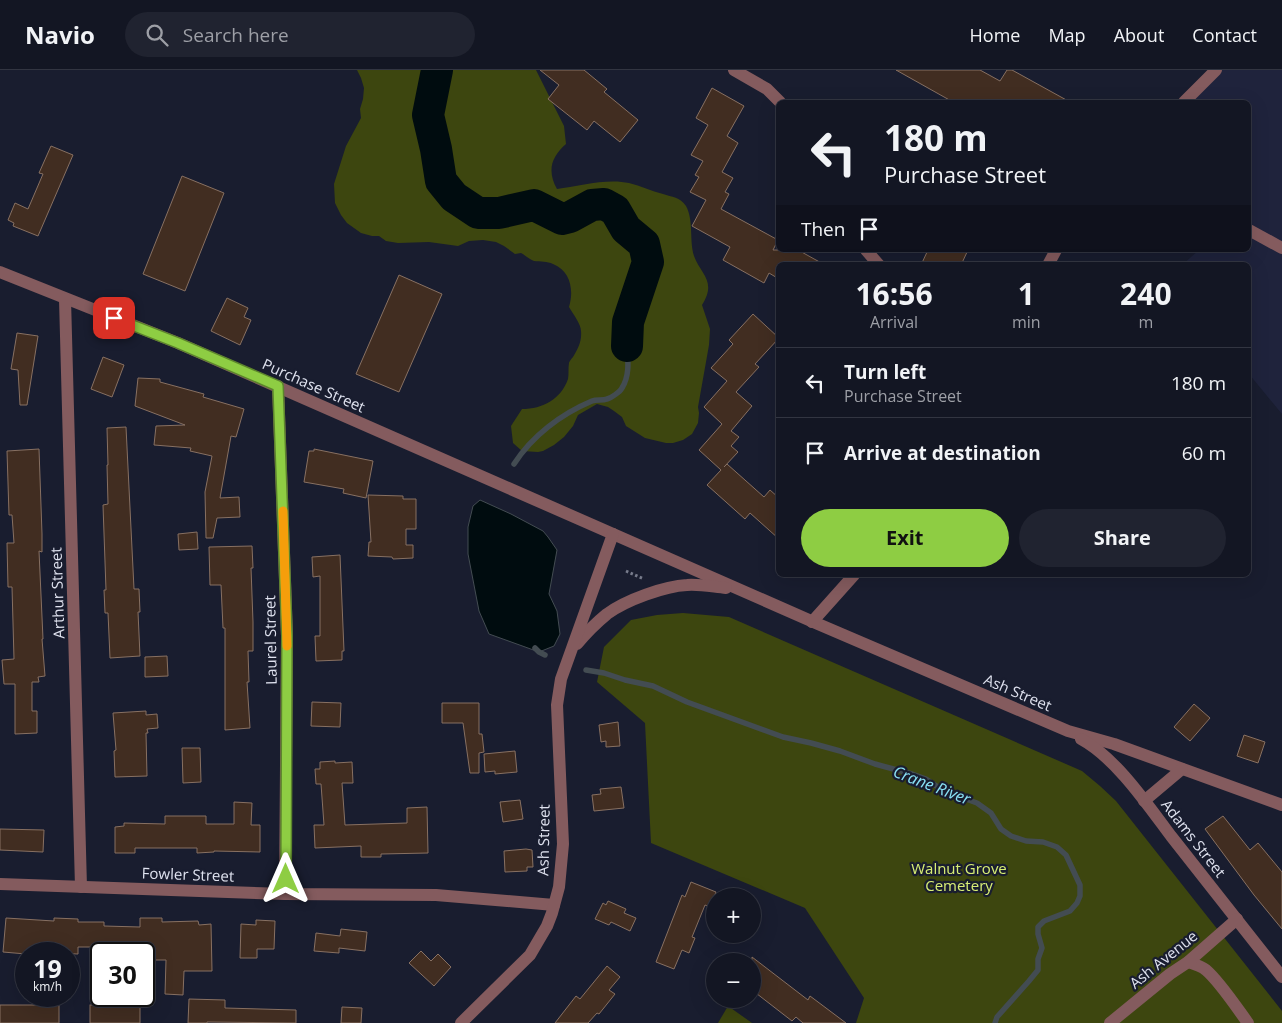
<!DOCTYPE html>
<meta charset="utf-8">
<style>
:root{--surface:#131623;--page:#202330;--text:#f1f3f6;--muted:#9d9fa6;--line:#323541;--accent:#8ecd43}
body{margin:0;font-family:"Open Sans",sans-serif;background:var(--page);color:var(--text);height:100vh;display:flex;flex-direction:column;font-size:19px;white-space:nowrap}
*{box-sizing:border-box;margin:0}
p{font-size:16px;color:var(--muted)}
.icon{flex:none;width:28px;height:28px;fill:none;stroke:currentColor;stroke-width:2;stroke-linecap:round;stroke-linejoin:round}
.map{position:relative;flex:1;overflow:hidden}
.side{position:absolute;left:776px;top:192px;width:475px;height:315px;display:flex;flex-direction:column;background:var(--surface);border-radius:8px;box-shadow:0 5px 20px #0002,0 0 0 1px var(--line)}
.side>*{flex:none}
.top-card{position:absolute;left:776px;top:30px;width:475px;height:152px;border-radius:8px;box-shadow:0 5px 20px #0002,0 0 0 1px var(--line);background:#131623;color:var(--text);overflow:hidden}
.buttons{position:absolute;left:706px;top:818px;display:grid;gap:10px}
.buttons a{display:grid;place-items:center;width:55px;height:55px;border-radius:50%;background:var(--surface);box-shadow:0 5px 20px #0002,0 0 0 1px var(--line);font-size:25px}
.speed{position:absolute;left:15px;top:872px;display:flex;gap:10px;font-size:25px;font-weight:700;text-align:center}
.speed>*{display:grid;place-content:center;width:65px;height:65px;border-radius:50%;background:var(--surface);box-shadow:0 5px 20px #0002,0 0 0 1px var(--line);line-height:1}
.speed small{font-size:12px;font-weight:400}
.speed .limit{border:2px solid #111;border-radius:8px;background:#fff;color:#111}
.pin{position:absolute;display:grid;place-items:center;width:42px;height:42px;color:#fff;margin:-21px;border-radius:10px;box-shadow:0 2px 8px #0006}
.me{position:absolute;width:55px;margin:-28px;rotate:0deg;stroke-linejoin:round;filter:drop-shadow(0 0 4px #0008)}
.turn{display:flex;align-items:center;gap:18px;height:105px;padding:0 25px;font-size:22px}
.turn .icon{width:65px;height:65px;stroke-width:2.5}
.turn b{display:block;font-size:35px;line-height:42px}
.then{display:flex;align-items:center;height:48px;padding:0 25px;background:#0003;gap:10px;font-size:19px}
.eta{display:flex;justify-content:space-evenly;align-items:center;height:85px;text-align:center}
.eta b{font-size:30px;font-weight:700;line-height:35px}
.button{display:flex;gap:10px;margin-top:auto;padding:10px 25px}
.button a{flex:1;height:58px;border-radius:30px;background:var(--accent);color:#111;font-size:20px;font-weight:700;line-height:58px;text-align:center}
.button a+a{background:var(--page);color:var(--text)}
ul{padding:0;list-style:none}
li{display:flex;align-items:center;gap:15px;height:70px;padding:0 25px;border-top:1px solid var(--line)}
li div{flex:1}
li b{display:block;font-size:19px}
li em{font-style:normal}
header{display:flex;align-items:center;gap:30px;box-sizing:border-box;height:70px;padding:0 25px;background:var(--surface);border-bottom:1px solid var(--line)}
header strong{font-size:24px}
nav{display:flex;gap:28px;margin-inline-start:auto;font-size:18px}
.search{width:350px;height:45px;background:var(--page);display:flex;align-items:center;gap:12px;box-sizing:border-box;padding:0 18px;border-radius:28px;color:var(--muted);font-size:19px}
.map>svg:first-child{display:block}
.built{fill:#1f233c}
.green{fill:#3d460f}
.water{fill:#000c0f;stroke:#434c52}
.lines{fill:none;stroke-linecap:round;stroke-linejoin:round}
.stream{stroke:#434c52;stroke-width:5.5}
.river{stroke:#000c0f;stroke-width:32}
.building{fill:#412d21;stroke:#877062}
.path{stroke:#777b8b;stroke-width:3;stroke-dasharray:2.5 2.5;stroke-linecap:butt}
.minor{stroke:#845b5e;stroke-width:12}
.route-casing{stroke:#5c852c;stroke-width:12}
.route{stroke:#8ecd43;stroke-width:9}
.slow{stroke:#f59e0b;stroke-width:9}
.labels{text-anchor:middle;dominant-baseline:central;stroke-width:4.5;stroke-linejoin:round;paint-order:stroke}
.street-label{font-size:15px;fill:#dfe2ef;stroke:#191d2f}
.park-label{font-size:15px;fill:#d8ee75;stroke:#191d2f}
.water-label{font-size:16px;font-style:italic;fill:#8ae2f5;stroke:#191d2f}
</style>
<header>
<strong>Navio</strong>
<div class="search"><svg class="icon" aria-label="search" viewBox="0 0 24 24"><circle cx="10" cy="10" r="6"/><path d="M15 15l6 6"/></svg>Search here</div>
<nav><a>Home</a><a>Map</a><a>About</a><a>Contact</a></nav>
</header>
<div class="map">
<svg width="1282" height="953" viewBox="0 0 1282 953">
<rect width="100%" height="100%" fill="#191d2f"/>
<!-- built -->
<polygon class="built" points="1216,0 1282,0 1282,344 1249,304 1249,195 1182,195 1199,180 1249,180 1249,32 1184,32"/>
<!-- green -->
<g class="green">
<path d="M 357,0 L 536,0 L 564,56 L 566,74 C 551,87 547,101 557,119 C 578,116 608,108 629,113 C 641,116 651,121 663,124 C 672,127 680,127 686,136 C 694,151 689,170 694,186 C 701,205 717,211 702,235 L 710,259 L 709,275 L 698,337 L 699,343 L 698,353 L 692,364 L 683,370 L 673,373 L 666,373 L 645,368 L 626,356 L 622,347 L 614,341 L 608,337 L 597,334 L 578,345 L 573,356 L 564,367 L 554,375 L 543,381 L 538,382 L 522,381 L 513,373 L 511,356 L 522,339 C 543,339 561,329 568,309 C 569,304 568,298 569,293 C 569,292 572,288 573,287 C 578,279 582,271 581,261 C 581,254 573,244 569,237 C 574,221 571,201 553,194 C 547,191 541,192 534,191 C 530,190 525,185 521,183 L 515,184 L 504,176 L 496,172 L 483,170 L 469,171 L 458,176 L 429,172 L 398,173 L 386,171 L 379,166 L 372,166 L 361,163 L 347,153 L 341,145 L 335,133 L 334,114 L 346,76 L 361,48 L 360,39 L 363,29 L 364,18 L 361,8 Z"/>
<polygon points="683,543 729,547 1082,701 1100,716 1116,731 1282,941 1282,953 856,953 864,928 805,838 651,773 645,653 597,612 604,577 631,550 657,545"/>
<polygon points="728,936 752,953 718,953"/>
</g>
<!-- water -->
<polygon class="water" points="480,430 511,444 543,461 548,467 557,480 549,524 557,541 560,564 554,576 539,582 489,564 479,541 468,484 468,457 473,436"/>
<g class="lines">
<!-- stream -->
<g class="stream">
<path d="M 514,394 C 532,366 561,344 592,331 C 597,329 602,331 607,329 C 611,328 620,322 622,318 C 630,305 628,290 627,276"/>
<polyline points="535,578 539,582 545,585"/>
<polyline points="586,600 604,603 625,610 653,616 687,632 783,667 811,673 840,681 875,694 912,704 926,709 944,721 977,733 991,743 1001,759 1011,766 1026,771 1043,772 1057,777 1066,785 1080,815 1080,826 1077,833 1070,841 1044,851 1038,857 1038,864 1042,878 1038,889 1038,900 1029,911 997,947 995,953"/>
</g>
<!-- river -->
<polyline class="river" points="437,0 428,45 436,79 441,111 454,127 478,143 499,143 534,135 562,149 570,147 592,135 604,134 615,140 626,159 644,174 648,192 628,252 627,276"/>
</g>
<!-- building -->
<g class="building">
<polygon points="540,0 584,0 607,19 604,22 638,50 620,72 594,51 587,60 548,29 559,15"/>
<polygon points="896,0 980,0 1000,11 1007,0 1012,0 1070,32 953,32"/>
<polygon points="712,18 744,36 727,66 738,73 722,102 733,108 725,122 729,124 721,139 778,170 773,180 798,180 825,195 779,195 779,209 769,203 764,213 723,190 730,177 692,156 706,130 690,122 699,107 695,105 703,91 691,85 708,55 696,48"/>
<polygon points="51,76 73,85 38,166 13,156 14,153 8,150 15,133 28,139 43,104 39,103"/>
<polygon points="182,106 224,123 185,221 143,204"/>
<polygon points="928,180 968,180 961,195 921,195"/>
<polygon points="399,205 442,224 399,322 356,304"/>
<polygon points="227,228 248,238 244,247 251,250 240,275 211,261"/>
<polygon points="753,244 779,268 755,294 759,297 736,322 752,336 731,361 739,367 731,376 738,382 724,397 727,394 764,427 770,420 779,428 779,469 750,443 745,449 707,415 721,400 699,380 722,354 704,337 727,311 711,298 733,274 729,270"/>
<polygon points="17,263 38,266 27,335 20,335 18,300 11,299"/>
<polygon points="103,287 124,295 112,327 91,319"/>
<polygon points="138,308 160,309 160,312 204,324 203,327 244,339 236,367 231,366 220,428 239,427 240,447 217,448 213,468 206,468 205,422 212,386 190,381 191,378 154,375 156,356 185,355 135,336"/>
<polygon points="126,357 134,519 139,519 140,542 138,542 140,586 110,588 108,543 105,543 104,520 106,520 103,435 108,434 107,395 108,395 107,358"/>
<polygon points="39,379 42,464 42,482 39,481 43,569 42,569 45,606 38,607 39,612 32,612 32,641 37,641 37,663 15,664 15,614 4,614 2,590 14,589 12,517 8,517 7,473 14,473 12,445 9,445 7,381"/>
<polygon points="314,379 373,391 366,428 343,423 344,419 304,412 309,381 314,381"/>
<polygon points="368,425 403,426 403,429 416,429 416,459 406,459 406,475 413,475 413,488 393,489 392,487 368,486 369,472 371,472"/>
<polygon points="197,462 198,479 179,480 178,464"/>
<polygon points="252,476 253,498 251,498 253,552 253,581 248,581 249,612 247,612 250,658 225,660 225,558 223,558 221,515 210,515 209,477"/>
<polygon points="340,485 344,581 342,581 342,590 316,591 315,566 320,566 320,506 313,507 312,487"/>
<polygon points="167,586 168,606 145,607 145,587"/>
<polygon points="312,632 341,633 340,657 311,656"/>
<polygon points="442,633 479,633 479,664 482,664 484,682 479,683 479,703 470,703 463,653 442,653"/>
<polygon points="1194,634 1210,648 1190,671 1174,657"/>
<polygon points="146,641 146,645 157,644 158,658 147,659 148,663 146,663 147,706 115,707 114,681 116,680 113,643"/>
<polygon points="618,652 620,676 606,677 606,671 601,672 599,655"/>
<polygon points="1244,665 1265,672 1258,693 1237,686"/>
<polygon points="182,678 200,678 201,712 183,713"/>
<polygon points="515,681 517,702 495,704 495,701 485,702 484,684"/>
<polygon points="335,691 335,693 352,692 353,713 342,713 345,755 407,753 407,738 427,737 428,783 381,784 381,787 361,787 361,776 315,778 314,755 324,755 321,714 316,714 315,699 320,699 320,692"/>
<polygon points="621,717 624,738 594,741 592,725 601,724 600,719"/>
<polygon points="520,730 523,749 503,752 500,732"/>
<polygon points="234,732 252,733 251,755 260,755 260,782 214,781 214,782 197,783 197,778 135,778 135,783 115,783 115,757 124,756 124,753 165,754 165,746 206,746 206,754 234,754"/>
<polygon points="1223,746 1250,780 1258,773 1282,802 1282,859 1254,825 1205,759"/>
<polygon points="0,759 44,760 43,782 0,780"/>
<polygon points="526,779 532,780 533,797 527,797 527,801 505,802 504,781"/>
<polygon points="691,812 716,822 710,837 705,835 692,867 695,868 689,883 682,880 674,899 656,892 682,825 685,827"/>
<polygon points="608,831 626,839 624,843 636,848 630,861 611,852 609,855 595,849 603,833 606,835"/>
<polygon points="6,848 54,851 54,848 78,849 78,852 104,852 104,856 140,857 140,848 162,848 162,852 198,851 199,855 211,854 212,901 184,901 183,925 165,924 166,890 144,890 144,884 141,884 141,877 78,877 78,884 53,883 53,882 26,884 3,882"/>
<polygon points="256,850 275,851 274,879 257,879 257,888 240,888 241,854 256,855"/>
<polygon points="341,859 367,862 365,881 339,878 339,883 314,881 316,863 340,866"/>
<polygon points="421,881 431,891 438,884 451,897 434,916 409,893"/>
<polygon points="752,887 808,930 810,926 846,953 803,953 796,947 792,951 752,920"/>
<polygon points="607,896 620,907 609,920 615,924 599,944 597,943 588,953 555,953 576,926 580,929"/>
<polygon points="189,929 225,930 225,938 296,940 296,953 207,952 207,953 188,953"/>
<rect x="0" y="935" width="59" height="18"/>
<rect x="90" y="935" width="50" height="18"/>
<polygon points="342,937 362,938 361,953 341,953"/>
</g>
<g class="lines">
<!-- path -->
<polyline class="path" points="626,501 644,509"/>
<!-- minor -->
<g class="minor">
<polyline points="734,0 767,19 780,32"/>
<polyline points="1184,32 1216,0"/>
<polyline points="1249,160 1282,178"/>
<polyline points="866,180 879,195"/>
<polyline points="1048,195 1056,180"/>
<polyline points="0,202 178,273 818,554 1068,661 1114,674 1282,735"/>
<polyline points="65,229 81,817"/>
<polyline points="278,316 287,566 285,824"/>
<polyline points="812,552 854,505"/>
<path d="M 577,574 C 586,563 596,553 607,544 C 626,530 665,516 687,515 C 700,514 714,517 726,518"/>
<path d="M 1081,669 C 1116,688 1147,734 1171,766 C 1208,813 1245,860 1282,907"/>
<polyline points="1144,731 1182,699"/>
<polyline points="0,814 285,824 436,825 554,835"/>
<path d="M 1188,892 C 1194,894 1201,896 1206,900 C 1220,912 1237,938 1248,953"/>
<polyline points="461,953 530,885 547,856 552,843 559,817 563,774 557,635 561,609 613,464"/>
<polyline points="1110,953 1170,904 1188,892 1237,849"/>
</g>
</g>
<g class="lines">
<!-- route casing -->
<g class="route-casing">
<polyline id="route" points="114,248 178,273 278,316 287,566 286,809"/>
</g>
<!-- route -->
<use href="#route" class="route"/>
<!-- slow -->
<polyline class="slow" points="283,441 287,576"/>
</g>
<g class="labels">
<!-- street labels -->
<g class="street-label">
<text transform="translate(314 315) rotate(24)">Purchase Street</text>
<text transform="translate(57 523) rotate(-92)">Arthur Street</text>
<text transform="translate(270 570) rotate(-91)">Laurel Street</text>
<text transform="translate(1018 622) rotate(23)">Ash Street</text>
<text transform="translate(1194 768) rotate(52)">Adams Street</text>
<text transform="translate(543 770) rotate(-89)">Ash Street</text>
<text transform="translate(188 804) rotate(2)">Fowler Street</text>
<text transform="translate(1163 889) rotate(-39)">Ash Avenue</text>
</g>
<!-- park labels -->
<g class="park-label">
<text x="959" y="798">Walnut Grove<tspan x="959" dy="17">Cemetery</tspan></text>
</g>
<!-- water labels -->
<g class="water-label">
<text transform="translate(932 715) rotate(21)">Crane River</text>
</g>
</g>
</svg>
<div class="buttons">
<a>+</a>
<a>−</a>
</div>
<div class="speed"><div>19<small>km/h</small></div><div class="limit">30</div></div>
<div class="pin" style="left:114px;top:248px;background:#d93025"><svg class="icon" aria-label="arrive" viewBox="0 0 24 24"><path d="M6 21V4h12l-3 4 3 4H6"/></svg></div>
<svg class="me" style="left:286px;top:809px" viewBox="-20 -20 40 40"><path d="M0-17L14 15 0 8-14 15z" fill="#8ecd43" stroke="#fff" stroke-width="4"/></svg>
<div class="top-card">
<div class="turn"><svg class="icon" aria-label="left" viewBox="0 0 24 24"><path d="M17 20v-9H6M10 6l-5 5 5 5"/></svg><div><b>180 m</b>Purchase Street</div></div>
<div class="then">Then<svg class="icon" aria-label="arrive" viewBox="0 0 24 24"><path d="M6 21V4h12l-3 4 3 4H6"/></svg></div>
</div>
<section class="side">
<div class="eta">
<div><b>16:56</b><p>Arrival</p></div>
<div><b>1</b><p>min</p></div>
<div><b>240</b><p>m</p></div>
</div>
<ul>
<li><svg class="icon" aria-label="left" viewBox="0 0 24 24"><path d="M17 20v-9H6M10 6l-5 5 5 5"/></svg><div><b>Turn left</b><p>Purchase Street</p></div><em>180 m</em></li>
<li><svg class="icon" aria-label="arrive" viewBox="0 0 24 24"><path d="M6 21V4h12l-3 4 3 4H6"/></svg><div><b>Arrive at destination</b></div><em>60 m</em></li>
</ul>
<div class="button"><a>Exit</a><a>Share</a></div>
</section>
</div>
